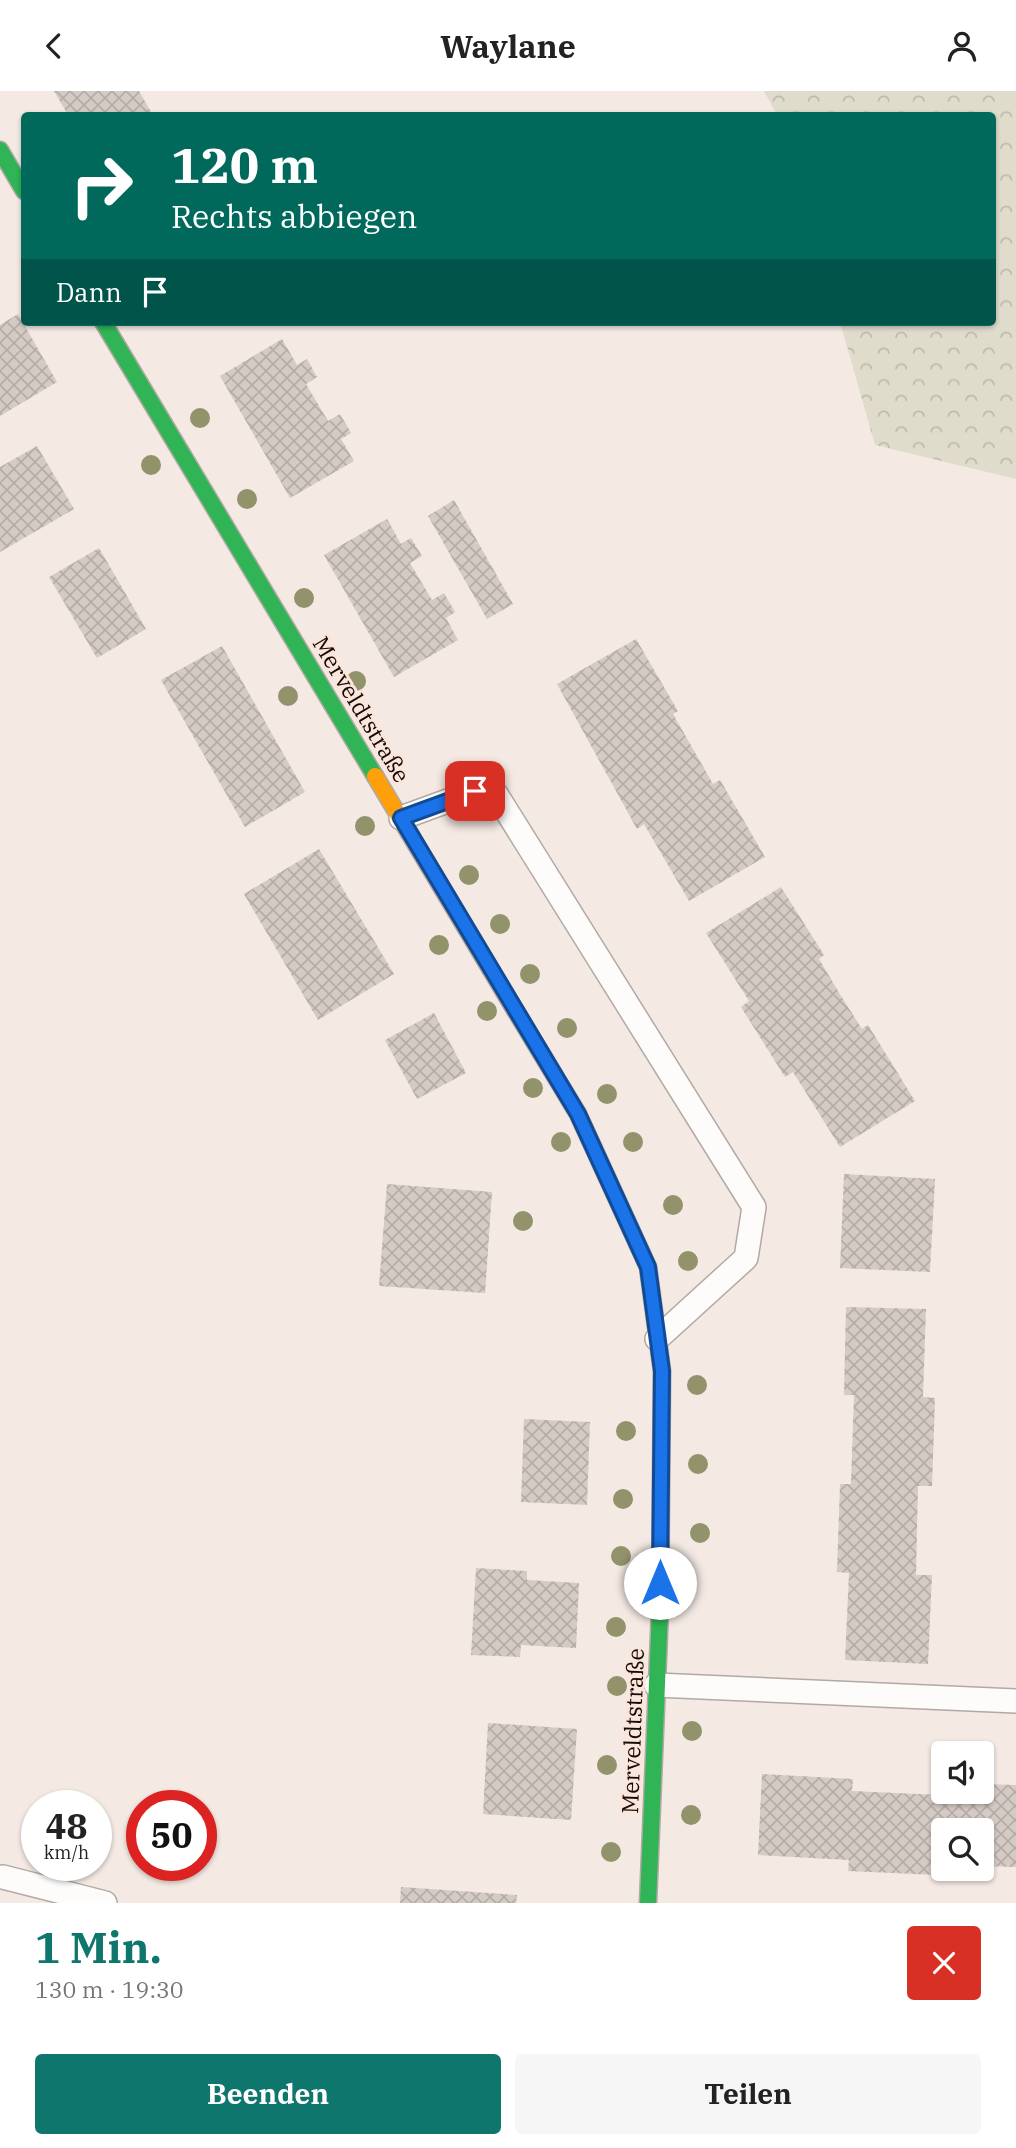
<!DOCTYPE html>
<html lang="de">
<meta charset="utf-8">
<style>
:root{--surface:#fff;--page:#f6f6f6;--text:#222;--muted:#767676;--accent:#0f766e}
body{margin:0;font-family:"IBM Plex Serif",serif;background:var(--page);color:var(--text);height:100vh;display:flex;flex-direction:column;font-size:26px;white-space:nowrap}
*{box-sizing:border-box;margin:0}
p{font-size:23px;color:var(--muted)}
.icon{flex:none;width:38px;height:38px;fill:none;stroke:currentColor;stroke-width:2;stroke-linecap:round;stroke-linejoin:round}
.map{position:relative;height:1812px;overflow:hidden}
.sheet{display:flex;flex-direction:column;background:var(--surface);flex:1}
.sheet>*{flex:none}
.hud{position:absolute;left:21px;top:21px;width:975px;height:214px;border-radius:7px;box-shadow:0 2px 5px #0004;background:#00695c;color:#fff;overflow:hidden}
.buttons{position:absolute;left:931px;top:1650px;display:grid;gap:14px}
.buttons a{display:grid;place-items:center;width:63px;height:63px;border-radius:7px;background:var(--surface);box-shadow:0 2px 5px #0004;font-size:35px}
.speed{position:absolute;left:21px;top:1699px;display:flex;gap:14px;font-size:35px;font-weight:700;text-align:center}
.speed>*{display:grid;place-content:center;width:91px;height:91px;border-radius:50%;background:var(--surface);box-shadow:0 2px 5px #0004;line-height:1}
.speed small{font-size:18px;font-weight:400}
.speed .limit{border:10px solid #d22;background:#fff;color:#111}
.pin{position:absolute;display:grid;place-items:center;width:60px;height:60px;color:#fff;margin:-30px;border-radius:14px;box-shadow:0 4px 10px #0006}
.me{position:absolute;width:77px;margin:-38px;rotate:0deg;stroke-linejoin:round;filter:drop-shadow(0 0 5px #0008)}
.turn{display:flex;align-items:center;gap:24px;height:147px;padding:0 35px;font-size:32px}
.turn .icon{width:91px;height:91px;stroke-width:2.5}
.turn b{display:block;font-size:49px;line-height:60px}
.then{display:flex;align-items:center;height:66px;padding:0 35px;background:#0003;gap:14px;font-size:26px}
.round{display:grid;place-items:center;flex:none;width:74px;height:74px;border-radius:7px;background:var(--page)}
.summary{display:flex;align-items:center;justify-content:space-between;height:119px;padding:0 35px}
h1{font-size:42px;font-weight:800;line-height:52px;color:var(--accent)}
.primary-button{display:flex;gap:14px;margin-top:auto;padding:14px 35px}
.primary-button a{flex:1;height:80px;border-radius:7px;background:var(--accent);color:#fff;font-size:28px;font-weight:800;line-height:80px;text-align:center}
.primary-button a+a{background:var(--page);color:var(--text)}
header{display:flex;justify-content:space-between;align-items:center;height:91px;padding:0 35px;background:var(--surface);font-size:32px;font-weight:800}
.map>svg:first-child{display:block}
.forest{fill:url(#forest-crowns)}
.building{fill:url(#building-cross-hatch)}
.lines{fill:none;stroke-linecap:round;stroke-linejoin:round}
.lane-casing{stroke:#b2a9a4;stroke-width:26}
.fast-casing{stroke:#b2a9a4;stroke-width:19}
.slow-casing{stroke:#b2a9a4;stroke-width:19}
.lane{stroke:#fdfcfb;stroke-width:23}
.fast{stroke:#30b455;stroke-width:16}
.slow{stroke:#ff9f0a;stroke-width:16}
.tree{fill:#92926b}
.route-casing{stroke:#114b97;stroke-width:18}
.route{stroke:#1a73e8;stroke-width:12}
.labels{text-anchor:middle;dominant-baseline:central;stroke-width:6;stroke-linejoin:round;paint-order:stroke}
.street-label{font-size:23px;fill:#140b07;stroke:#fce6db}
</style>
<header><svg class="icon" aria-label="back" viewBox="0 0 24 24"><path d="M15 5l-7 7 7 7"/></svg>Waylane<svg class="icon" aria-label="person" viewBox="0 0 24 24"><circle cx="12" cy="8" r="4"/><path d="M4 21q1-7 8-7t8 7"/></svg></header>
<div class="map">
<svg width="1016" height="1812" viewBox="0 0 1016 1812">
<defs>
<pattern id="forest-crowns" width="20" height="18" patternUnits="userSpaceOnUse" patternTransform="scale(1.75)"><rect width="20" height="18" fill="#dfdccc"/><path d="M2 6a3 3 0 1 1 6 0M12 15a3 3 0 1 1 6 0" fill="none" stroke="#bebbae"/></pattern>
<pattern id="building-cross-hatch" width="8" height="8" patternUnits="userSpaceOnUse" patternTransform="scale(1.75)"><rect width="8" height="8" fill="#d5cbc5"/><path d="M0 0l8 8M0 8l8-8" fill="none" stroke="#b6ada8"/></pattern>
</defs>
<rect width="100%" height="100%" fill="#f4e9e3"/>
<!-- forest -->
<polygon class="forest" points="764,0 1016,0 1016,388 875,354 840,231 992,231 992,24 777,24"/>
<!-- building -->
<g class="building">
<polygon points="54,0 139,0 151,21 146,24 68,24"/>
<polygon points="18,223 57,291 0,325 0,234"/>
<polygon points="282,248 297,274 307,268 317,286 306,293 328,330 340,323 351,342 341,348 354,370 290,407 220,285"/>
<polygon points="37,355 74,418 0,461 0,376"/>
<polygon points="454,409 513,513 487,528 428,425"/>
<polygon points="387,428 401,453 411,447 422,465 410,472 432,509 444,502 455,521 446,527 458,549 394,586 324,464"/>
<polygon points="99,457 146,538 97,567 49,486"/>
<polygon points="636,548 678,620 673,623 713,693 720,689 765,766 689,810 644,733 637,738 557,593"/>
<polygon points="222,555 305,701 245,736 161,589"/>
<polygon points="319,758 394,883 318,929 244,803"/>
<polygon points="781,796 824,864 819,868 841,905 862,938 868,934 915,1010 840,1056 793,981 785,986 741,916 749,910 706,842"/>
<polygon points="434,922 466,982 417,1008 385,949"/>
<polygon points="844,1083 935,1088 930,1181 840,1177"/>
<polygon points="387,1093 492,1101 485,1202 379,1195"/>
<polygon points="846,1216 926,1218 923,1306 935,1307 932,1395 918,1395 916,1484 932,1484 928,1573 845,1569 849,1482 837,1481 840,1393 851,1393 854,1304 844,1304"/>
<polygon points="524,1328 590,1331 587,1414 521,1411"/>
<polygon points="476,1477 527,1480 527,1489 579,1492 576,1557 521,1554 520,1566 471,1564"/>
<polygon points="488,1632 577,1638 571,1729 483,1723"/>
<polygon points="762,1683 853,1688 852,1700 941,1704 941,1694 943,1701 982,1701 982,1693 1016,1694 1016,1776 982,1775 982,1740 943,1740 943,1773 937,1772 937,1784 848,1780 849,1769 758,1764"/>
<polygon points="401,1796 517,1804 516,1812 400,1812"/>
</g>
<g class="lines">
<!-- lane casing -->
<g class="lane-casing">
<g id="lane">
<polyline points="401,727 475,700 496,703 754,1116 746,1167 657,1248"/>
<polyline points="656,1594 1016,1610"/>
<polyline points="3,1786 105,1812"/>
</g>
</g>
<!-- fast casing -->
<g class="fast-casing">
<g id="fast">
<polyline points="0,59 24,100"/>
<polyline points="103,231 375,685"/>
<polyline points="515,919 578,1023 648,1176 662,1280 660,1519 648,1812"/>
</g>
</g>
<!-- slow casing -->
<g class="slow-casing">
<polyline id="slow" points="375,685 515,919"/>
</g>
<!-- lane -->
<use href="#lane" class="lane"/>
<!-- fast -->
<use href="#fast" class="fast"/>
<!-- slow -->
<use href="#slow" class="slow"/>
</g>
<!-- trees -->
<g class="tree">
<circle cx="200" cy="327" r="10"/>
<circle cx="151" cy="374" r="10"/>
<circle cx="247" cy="408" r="10"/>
<circle cx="304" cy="507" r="10"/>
<circle cx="356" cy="590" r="10"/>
<circle cx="288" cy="605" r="10"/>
<circle cx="365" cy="735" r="10"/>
<circle cx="469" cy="784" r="10"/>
<circle cx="500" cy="833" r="10"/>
<circle cx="439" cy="854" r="10"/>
<circle cx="530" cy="883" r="10"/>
<circle cx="487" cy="920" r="10"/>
<circle cx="567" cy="937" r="10"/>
<circle cx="533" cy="997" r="10"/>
<circle cx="607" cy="1003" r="10"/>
<circle cx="561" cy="1051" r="10"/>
<circle cx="633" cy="1051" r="10"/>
<circle cx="673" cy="1114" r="10"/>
<circle cx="523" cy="1130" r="10"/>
<circle cx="688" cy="1170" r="10"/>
<circle cx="697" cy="1294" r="10"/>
<circle cx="626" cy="1340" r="10"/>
<circle cx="698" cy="1373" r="10"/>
<circle cx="623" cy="1408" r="10"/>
<circle cx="700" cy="1442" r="10"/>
<circle cx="621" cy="1465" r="10"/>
<circle cx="616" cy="1536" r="10"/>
<circle cx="617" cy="1595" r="10"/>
<circle cx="692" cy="1640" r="10"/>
<circle cx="607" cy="1674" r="10"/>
<circle cx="691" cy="1724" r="10"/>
<circle cx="611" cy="1761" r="10"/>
</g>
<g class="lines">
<!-- route casing -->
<g class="route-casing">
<polyline id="route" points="475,700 401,727 578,1023 648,1176 662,1280 660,1492"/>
</g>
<!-- route -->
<use href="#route" class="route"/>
</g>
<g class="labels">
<!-- street labels -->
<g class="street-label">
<text transform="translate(362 618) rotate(59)">Merveldtstraße</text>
<text transform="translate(632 1640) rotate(-88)">Merveldtstraße</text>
</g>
</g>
</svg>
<div class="buttons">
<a><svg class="icon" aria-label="sound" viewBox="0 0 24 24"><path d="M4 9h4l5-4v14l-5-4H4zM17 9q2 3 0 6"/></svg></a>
<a><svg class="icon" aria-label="search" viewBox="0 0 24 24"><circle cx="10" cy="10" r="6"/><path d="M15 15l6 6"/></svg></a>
</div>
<div class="speed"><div>48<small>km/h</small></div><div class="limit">50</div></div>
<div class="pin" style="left:475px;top:700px;background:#d93025"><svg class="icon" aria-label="arrive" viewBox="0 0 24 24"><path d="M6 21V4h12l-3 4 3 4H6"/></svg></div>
<svg class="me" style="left:660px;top:1492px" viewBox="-20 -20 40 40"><circle r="19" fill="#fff"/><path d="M0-13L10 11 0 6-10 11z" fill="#1a73e8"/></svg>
<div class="hud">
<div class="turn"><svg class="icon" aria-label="right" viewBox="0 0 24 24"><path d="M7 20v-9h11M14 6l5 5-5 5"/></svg><div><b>120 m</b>Rechts abbiegen</div></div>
<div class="then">Dann<svg class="icon" aria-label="arrive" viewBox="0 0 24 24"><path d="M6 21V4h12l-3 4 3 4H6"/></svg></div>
</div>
</div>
<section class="sheet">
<div class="summary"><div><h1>1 Min.</h1><p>130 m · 19:30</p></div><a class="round" style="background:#d93025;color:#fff"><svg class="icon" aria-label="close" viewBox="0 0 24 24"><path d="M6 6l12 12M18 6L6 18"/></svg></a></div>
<div class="primary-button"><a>Beenden</a><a>Teilen</a></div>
</section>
